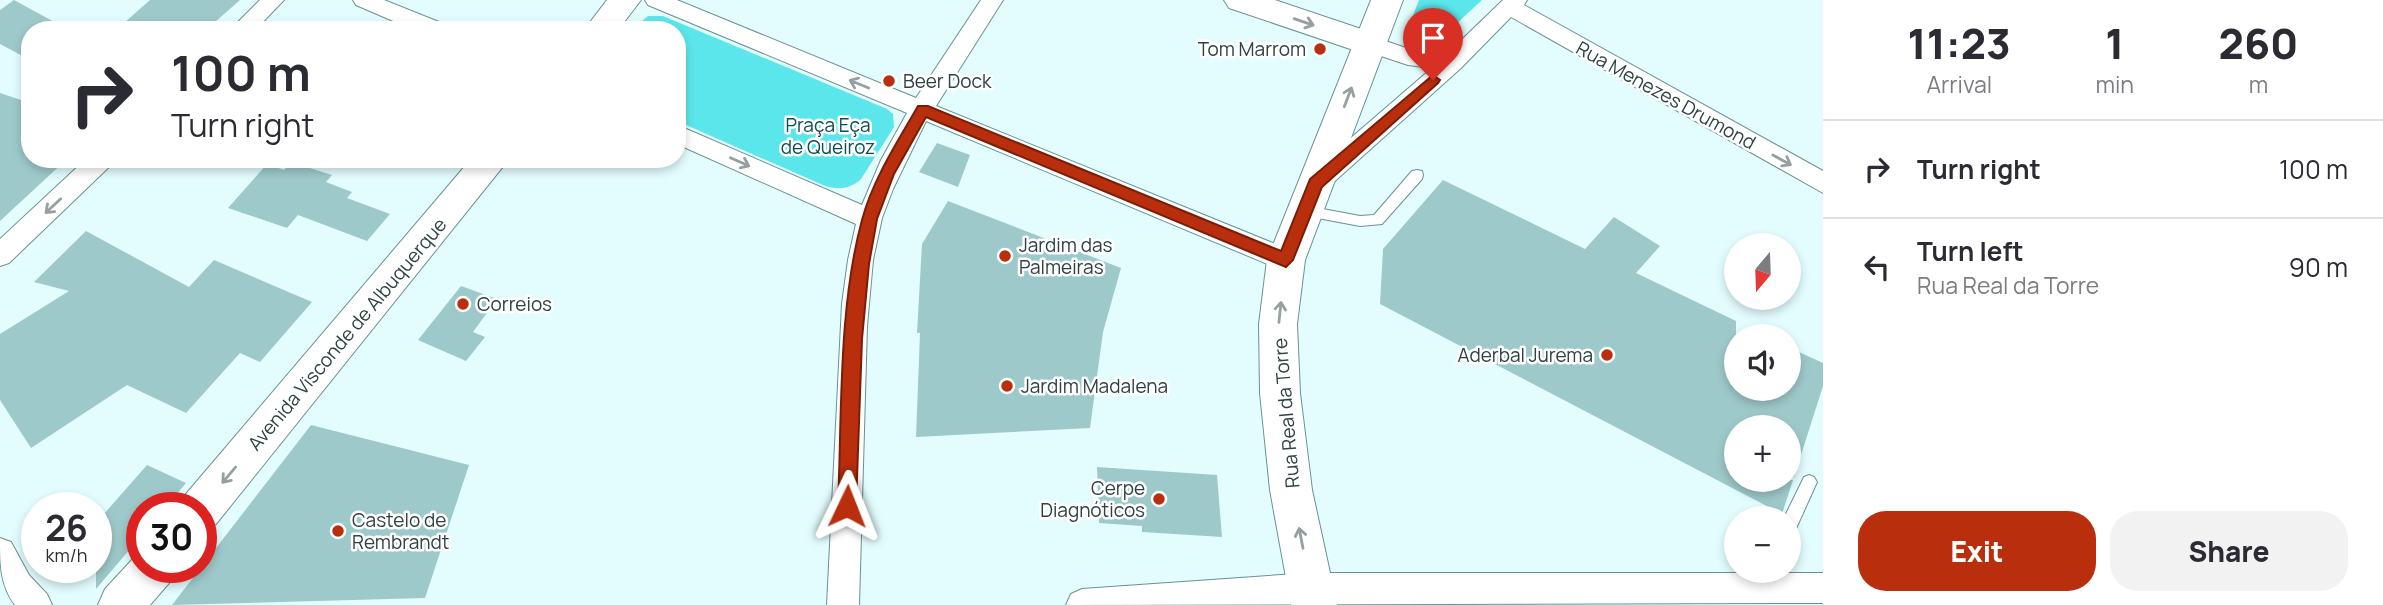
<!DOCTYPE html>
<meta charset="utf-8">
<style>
:root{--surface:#fff;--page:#f2f2f3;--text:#2b2b33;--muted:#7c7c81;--line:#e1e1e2;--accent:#b92e0c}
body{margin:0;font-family:Manrope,sans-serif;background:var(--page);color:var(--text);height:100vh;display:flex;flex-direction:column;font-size:26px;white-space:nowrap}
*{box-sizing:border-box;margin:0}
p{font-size:23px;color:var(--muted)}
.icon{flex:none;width:38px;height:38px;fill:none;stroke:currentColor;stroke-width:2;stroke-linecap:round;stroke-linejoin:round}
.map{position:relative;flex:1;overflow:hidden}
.drawer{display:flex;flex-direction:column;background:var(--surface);width:560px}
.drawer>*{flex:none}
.hud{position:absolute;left:21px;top:21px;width:665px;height:147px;border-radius:28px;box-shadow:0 4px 10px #0003;background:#fff;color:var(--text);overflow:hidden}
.needle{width:46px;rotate:199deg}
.buttons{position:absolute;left:1724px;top:233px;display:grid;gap:14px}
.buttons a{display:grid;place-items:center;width:77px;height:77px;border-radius:50%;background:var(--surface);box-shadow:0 4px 10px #0003;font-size:35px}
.speed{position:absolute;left:21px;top:492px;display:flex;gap:14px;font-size:35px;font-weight:700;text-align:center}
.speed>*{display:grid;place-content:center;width:91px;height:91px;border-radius:50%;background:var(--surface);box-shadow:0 4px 10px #0003;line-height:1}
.speed small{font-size:18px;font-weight:400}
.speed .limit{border:10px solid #d22;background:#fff;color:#111}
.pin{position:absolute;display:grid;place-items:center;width:60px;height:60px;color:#fff;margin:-72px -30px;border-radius:50% 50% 50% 0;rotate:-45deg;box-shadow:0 0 7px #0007}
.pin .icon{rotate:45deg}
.me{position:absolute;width:77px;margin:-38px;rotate:2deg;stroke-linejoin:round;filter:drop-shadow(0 0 5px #0008)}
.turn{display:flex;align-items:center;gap:24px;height:147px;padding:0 35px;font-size:32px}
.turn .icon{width:91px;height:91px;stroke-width:2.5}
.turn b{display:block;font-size:49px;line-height:60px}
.eta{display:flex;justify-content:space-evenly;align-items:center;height:119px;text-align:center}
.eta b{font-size:42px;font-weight:800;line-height:49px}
.button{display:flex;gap:14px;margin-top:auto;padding:14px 35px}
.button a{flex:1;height:80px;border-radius:28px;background:var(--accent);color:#fff;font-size:28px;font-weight:800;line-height:80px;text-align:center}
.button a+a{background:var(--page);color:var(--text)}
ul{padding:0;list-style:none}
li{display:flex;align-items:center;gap:21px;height:98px;padding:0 35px;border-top:2px solid var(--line)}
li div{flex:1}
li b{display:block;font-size:26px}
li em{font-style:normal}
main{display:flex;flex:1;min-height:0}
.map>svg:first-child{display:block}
.green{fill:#5be6eb}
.building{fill:#9ec9ca}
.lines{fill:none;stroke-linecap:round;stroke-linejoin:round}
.lane-casing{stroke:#699293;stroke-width:2}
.street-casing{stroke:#699293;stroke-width:2}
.secondary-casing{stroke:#699293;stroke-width:2}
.primary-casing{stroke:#699293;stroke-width:2}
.lane{fill:#fff;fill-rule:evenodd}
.street{fill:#fff;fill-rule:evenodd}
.secondary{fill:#fff;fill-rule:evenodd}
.primary{fill:#fff;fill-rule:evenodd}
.oneway{stroke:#97a0a0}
.route{fill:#b92e0c;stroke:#781e08;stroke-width:2}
.poi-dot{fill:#b92e0c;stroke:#fff;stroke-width:2.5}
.labels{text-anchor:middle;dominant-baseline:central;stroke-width:5;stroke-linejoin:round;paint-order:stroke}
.poi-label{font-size:19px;fill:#2f4141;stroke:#fff;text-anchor:start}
.street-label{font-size:19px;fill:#2f4141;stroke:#fff}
.park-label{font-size:19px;fill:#0c4e50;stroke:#fff}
</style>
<main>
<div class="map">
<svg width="1823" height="605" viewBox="0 0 1823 605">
<rect width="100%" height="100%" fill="#e3fdfe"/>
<!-- green -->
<g class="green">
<polygon points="1419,0 1482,0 1426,52 1412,50 1403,41"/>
<path d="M 648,16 L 663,16 L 887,109 L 893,114 L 894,127 L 861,179 C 850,189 838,190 825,186 L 677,121 L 677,30 L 632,30 Z"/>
</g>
<!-- building -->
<g class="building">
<polygon points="14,0 69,30 30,30 30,60 0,44 0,10"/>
<polygon points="150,0 240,0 206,30 116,30"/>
<polygon points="0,93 30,103 30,159 67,159 0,221"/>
<polygon points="937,143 970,155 958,187 919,172"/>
<polygon points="291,162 332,175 326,182 352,192 347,198 390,214 367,241 298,215 287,228 228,208 267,164 284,170"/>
<polygon points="1443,180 1585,249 1614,217 1660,246 1636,273 1736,321 1736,388 1788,388 1788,347 1823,363 1823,386 1794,477 1788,476 1788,427 1736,427 1736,480 1793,480 1782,514 1380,304 1383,249"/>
<polygon points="948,201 1121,268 1103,332 1090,428 916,437 920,333 917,333 922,244"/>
<polygon points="86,231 189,287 214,260 312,302 260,362 240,353 186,413 127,385 31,448 0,400 0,334 69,291 34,282"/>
<polygon points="461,286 497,299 473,332 485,337 466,361 418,340"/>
<polygon points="311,425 469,465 425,598 172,605"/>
<polygon points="147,465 186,483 165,508 142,508 142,535 96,589 96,523"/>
<polygon points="1097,467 1217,475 1222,537 1142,532 1142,526 1099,523"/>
</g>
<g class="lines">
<!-- lane casing -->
<g class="lane-casing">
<g id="lane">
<polygon points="1417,170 1422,171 1423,175 1422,179 1382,224 1360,226 1307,216 1300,211 1307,206 1360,216 1374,215 1412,171"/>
<polygon points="1809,475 1814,477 1817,482 1794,533 1788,536 1788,518 1784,518 1804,477"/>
</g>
</g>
<!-- street casing -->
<g class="street-casing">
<g id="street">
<polygon points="260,0 284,0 255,30 230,30"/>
<polygon points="353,0 384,0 444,24 447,30 414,30 356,5"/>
<polygon points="645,0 677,0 916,98 981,0 1003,0 936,106 1295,252 1299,260 1295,268 1286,271 1277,268 926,121 893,189 882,218 873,260 867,326 859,605 827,605 842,304 848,260 856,224 677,144 677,125 862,205 881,160 907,113 648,5"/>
<polygon points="1503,0 1527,0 1524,5 1823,171 1823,193 1511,17 1461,68 1326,189 1317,192 1308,189 1305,182 1308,175 1432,68 1408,65 1360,49 1357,43 1360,37 1368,35 1409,49 1448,53"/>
<polygon points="86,159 114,159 110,166 9,263 0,266 0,239"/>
<path d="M 0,538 L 11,542 L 29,575 L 47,594 L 52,605 L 15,605 C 0,585 0,564 0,538 Z"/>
<polygon points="1310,573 1823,573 1823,603 1066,605 1071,594 1082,589"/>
</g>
</g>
<!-- secondary casing -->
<g class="secondary-casing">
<polygon id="secondary" points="1224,0 1275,0 1379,35 1384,43 1379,51 1368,55 1229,8"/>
</g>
<!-- primary casing -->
<g class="primary-casing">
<g id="primary">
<polygon points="607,0 641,0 618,30 584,30"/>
<polygon points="1371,0 1403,0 1305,260 1297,324 1300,393 1312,490 1337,605 1291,605 1270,490 1260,393 1259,324 1267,260"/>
<polygon points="471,159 509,159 216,524 201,530 201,508 180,508 186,494"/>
<polygon points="142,549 142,567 175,567 169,583 150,605 98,605 105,589"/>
</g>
</g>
<!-- lane -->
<use href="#lane" class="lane"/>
<!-- street -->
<use href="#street" class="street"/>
<!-- secondary -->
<use href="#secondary" class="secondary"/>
<!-- primary -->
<use href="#primary" class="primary"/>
</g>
<!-- one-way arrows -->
<defs><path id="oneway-shaft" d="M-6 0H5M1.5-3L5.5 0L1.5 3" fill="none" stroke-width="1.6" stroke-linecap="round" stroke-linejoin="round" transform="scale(1.75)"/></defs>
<g class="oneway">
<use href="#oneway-shaft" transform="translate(1304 22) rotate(19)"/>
<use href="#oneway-shaft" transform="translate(859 84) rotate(-158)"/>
<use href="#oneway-shaft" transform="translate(1348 97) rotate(-69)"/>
<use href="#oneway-shaft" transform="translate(1782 160) rotate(29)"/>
<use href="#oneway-shaft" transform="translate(740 162) rotate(24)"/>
<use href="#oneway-shaft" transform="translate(53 206) rotate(137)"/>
<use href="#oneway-shaft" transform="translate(1280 312) rotate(-84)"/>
<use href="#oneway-shaft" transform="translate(229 475) rotate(130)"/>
<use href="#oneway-shaft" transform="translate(1301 538) rotate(-101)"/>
</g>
<!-- route -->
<path class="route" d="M 1433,75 L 1440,80 L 1438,83 L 1322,187 L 1293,260 L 1286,267 L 926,117 L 894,174 L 877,219 L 869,264 L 862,339 L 856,506 L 853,513 L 847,515 L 841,513 L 838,506 C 842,416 838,308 862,220 C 873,179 897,143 918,106 L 928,106 L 1281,251 L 1310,179 Z"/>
<!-- markers -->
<g class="poi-dot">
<circle cx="1320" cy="49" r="7"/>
<circle cx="889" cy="81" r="7"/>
<circle cx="1005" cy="256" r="7"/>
<circle cx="463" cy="304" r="7"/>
<circle cx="1607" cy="355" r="7"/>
<circle cx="1007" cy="386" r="7"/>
<circle cx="1159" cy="499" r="7"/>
<circle cx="338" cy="531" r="7"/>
</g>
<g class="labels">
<!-- poi labels -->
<g class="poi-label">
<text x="1306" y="49" text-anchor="end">Tom Marrom</text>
<text x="903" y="81">Beer Dock</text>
<text x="1019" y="245">Jardim das<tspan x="1019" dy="22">Palmeiras</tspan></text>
<text x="477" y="304">Correios</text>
<text x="1593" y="355" text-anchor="end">Aderbal Jurema</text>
<text x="1021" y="386">Jardim Madalena</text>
<text x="1145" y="488" text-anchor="end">Cerpe<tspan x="1145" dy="22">Diagnóticos</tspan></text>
<text x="352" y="520">Castelo de<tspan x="352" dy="22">Rembrandt</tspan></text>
</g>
<!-- street labels -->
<g class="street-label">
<text transform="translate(1666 95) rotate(29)">Rua Menezes Drumond</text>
<text transform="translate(347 334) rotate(-50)">Avenida Visconde de Albuquerque</text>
<text transform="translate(1286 413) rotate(-95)">Rua Real da Torre</text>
</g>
<!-- park labels -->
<g class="park-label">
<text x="828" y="125">Praça Eça<tspan x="828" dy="22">de Queiroz</tspan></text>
</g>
</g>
</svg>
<div class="buttons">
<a><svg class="needle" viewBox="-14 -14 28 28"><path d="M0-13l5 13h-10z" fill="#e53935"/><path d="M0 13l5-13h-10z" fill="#7c7c81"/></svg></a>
<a><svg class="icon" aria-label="sound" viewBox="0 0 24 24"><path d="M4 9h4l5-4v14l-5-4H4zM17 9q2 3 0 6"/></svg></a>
<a>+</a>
<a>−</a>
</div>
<div class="speed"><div>26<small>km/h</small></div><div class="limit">30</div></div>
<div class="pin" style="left:1433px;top:80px;background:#d93025"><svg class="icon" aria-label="arrive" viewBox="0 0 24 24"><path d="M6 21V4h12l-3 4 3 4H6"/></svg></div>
<svg class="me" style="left:847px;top:506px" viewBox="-20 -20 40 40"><path d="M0-17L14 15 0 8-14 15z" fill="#b92e0c" stroke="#fff" stroke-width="4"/></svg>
<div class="hud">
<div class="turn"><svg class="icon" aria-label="right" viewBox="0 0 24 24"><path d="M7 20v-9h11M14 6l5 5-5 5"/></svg><div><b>100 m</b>Turn right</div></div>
</div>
</div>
<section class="drawer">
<div class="eta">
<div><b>11:23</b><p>Arrival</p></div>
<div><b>1</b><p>min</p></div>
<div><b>260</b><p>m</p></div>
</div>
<ul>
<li><svg class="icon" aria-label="right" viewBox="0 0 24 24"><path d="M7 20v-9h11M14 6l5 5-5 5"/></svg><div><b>Turn right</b></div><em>100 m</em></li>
<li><svg class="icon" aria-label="left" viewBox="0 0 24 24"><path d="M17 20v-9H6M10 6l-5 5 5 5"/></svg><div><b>Turn left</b><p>Rua Real da Torre</p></div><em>90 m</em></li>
</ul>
<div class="button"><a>Exit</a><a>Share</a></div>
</section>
</main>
